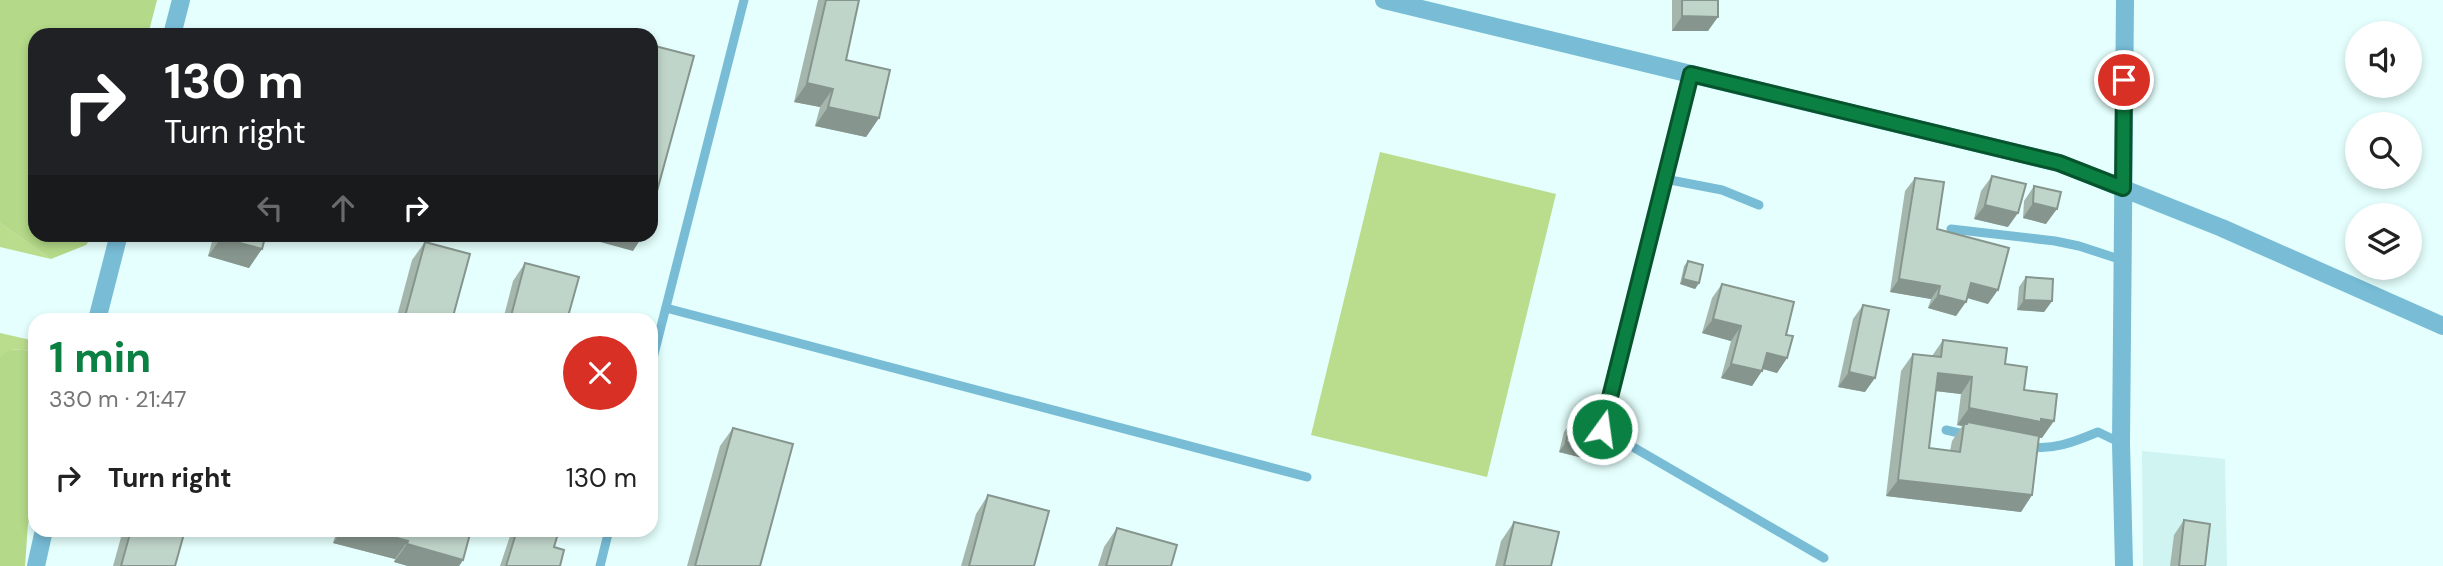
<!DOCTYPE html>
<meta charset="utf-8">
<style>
:root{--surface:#fff;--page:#f2f2f2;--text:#222;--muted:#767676;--accent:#0b8043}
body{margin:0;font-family:"DM Sans",sans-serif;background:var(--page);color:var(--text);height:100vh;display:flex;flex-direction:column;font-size:26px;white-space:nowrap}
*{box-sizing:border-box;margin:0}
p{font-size:23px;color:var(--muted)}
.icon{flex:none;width:38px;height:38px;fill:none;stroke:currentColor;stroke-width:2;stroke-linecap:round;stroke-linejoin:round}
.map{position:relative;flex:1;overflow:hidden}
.drawer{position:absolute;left:28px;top:313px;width:630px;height:224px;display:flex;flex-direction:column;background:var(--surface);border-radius:21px;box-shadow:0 4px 10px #0003}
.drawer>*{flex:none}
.top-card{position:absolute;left:28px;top:28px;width:630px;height:214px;border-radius:21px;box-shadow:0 4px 10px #0003;background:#202124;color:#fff;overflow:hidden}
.fabs{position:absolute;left:2345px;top:21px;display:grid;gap:14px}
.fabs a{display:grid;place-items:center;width:77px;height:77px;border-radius:50%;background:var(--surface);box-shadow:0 4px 10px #0003;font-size:35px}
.pin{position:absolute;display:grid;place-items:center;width:60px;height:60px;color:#fff;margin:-30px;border:4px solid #fff;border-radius:50%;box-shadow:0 2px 7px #0007}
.me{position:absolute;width:77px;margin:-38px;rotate:14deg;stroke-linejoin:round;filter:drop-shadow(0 0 5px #0008)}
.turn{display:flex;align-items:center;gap:24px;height:147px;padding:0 21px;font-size:32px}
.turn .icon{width:91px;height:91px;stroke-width:2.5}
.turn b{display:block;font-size:49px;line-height:60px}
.lanes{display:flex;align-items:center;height:66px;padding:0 21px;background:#0003;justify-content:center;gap:35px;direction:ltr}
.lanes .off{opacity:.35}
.round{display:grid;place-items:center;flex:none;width:74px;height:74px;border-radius:37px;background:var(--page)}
.head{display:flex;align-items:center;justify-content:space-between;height:119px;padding:0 21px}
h1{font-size:42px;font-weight:700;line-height:52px;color:var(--accent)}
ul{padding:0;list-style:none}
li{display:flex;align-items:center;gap:21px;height:91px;padding:0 21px}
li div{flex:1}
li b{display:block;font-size:26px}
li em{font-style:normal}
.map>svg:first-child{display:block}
.built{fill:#cff4f2}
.green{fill:#b9dd8d}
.forest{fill:#b4d988}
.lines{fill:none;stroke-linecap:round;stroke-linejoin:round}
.service{stroke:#78bcd6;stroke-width:9}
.minor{stroke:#78bcd6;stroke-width:18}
.wall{fill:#a5b7ad;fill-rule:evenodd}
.shaded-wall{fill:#86958d}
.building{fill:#c0d5c9;stroke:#86958d;stroke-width:2}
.route-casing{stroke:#07532c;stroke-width:18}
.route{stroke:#0b8043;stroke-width:12}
</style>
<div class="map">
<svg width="2443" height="566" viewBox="0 0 2443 566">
<rect width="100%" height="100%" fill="#e4fffd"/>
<!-- built -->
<polygon class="built" points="2142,451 2225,459 2227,566 2143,566"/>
<!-- green -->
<g class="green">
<polygon points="1380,152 1556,194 1487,477 1311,435"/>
<polygon points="0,223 51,259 0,247"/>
<polygon points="0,333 35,341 35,351 10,349 0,356"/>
</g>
<!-- forest -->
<g class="forest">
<polygon points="0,0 157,0 148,35 35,35 35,234 93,235 86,245 51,259 0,223"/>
<polygon points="9,349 35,351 35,502 28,524 25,566 0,566 0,356"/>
</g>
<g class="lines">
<!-- service -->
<g class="service">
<polyline points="1691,74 1602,429 1824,558"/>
<polyline points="1665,179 1722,190 1759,205"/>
<polyline points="1951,229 2055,241 2079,246 2122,260"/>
<polyline points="666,308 1307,477"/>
<polyline points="651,366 744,0"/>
<polyline points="1946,430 1968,435"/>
<path d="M 2027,446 C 2052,451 2074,442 2098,432 L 2121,443"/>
<polyline points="600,566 609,530"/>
</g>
<!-- minor -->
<g class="minor">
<polyline points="1384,0 2059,163 2222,228 2443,326"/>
<polyline points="172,35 181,0"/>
<polyline points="97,320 119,234"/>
<polyline points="36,566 44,530"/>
<polyline points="2124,566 2121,443 2125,0"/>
</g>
</g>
<!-- wall -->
<g class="wall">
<polygon points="818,0 859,0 846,60 879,118 866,137 815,126 820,107 794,102"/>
<polygon points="1672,0 1718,0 1708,31 1672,31"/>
<polygon points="1992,176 2008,227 1974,219 1981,191"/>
<polygon points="1915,178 1937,229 1988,304 1967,298 1956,316 1928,308 1931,299 1890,292 1905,191"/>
<polygon points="2034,186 2046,224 2023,218 2024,201"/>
<polygon points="214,234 266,234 249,268 208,256"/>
<polygon points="425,242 452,320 396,320 412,260"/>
<polygon points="1688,261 1699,283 1695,289 1680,284 1684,266"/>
<polygon points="525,263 567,320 503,320 513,281"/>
<polygon points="2026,277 2052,301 2044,312 2017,310 2019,287"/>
<polygon points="1722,284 1786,335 1787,358 1777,373 1763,369 1752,386 1721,378 1731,341 1702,333 1712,298"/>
<polygon points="1863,305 1865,392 1838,387 1853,319"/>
<path d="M 1943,340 L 2005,364 L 2024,390 L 2042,438 L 2039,437 L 2032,495 L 2021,512 L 1886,496 L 1901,371 L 1913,354 L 1932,356 ZM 1936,391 L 1961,394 L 1957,425 L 1962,426 L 1952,441 L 1950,451 L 1929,448 Z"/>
<polygon points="1571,422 1594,449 1587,459 1559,452 1564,432"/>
<polygon points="733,428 760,566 687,566 720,446"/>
<polygon points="988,495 1034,566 961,566 976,514"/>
<polygon points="2184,520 2205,566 2170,566 2174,535"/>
<polygon points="1514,522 1551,566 1495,566 1501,541"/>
<polygon points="1117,528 1171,566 1098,566 1104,547"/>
<polygon points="123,530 185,530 175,566 113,566"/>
<polygon points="337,530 457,530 463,560 459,566 408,566 394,562 395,559 333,543"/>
<polygon points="512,530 559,530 554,547 560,566 500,566"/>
</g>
<!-- shaded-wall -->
<g class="shaded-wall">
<polygon points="1682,16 1718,17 1708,31 1672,31"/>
<polygon points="807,83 833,89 820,107 794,102"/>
<polygon points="828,107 879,118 866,137 815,126"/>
<polygon points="2033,203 2057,209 2046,224 2023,218"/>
<polygon points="1985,205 2018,213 2008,227 1974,219"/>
<polygon points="583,234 644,234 633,251 582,237"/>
<polygon points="221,238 262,249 249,268 208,256"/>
<polygon points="1683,279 1699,283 1695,289 1680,284"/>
<polygon points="1899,279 1940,286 1931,299 1890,292"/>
<polygon points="1971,283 1998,290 1988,304 1961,296"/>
<polygon points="1938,295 1966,302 1956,316 1928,308"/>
<polygon points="2024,300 2052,301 2044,312 2017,310"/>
<polygon points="1713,319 1741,326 1731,341 1702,333"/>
<polygon points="1767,353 1787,358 1777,373 1756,367"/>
<polygon points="1731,364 1762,371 1752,386 1721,378"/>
<polygon points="1849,372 1875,378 1865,392 1838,387"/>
<polygon points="1938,373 1972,377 1961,394 1926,390"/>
<polygon points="1969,408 2041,419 2054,421 2042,438 2031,437 1968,422 1965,427 1964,424 1962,426 1957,425"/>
<polygon points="1566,442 1594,449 1587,459 1559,452"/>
<polygon points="1898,480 2032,495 2021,512 1886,496"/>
<polygon points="342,530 367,530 408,541 395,559 333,543"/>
<polygon points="407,544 463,560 459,566 408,566 394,562"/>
</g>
<!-- building -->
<g class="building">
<polygon points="826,0 859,0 846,60 890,70 879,118 828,107 833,89 807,83"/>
<polygon points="1682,0 1718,0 1718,17 1682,16"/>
<polygon points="651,45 694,56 651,213"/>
<polygon points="1992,176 2026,184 2018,213 1985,205"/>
<polygon points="1915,178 1944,182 1937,229 2009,248 1998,290 1971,283 1966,302 1938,295 1940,286 1899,279"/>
<polygon points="2034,186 2061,192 2057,209 2033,203"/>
<polygon points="222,234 266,234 262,249 221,238"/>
<polygon points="425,242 470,254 452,320 404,320"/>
<polygon points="1688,261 1703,265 1699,283 1683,279"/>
<polygon points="525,263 579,277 567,320 558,320 547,317 546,320 510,320"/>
<polygon points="2026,277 2053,279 2052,301 2024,300"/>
<polygon points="1722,284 1794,302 1786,335 1793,336 1787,358 1767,353 1762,371 1731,364 1741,326 1713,319"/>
<polygon points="1863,305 1889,310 1875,378 1849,372"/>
<polygon points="1943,340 2007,348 2005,364 2027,367 2024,390 2057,394 2054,421 2041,419 2041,422 1969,408 1972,377 1938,373 1929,448 1960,452 1964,424 1967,424 1968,422 2039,436 2032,495 1898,480 1913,354 1941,357"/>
<polygon points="1571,422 1599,428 1594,449 1566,442"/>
<polygon points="733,428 793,444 760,566 695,566"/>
<polygon points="988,495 1049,511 1034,566 969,566"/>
<polygon points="2184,520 2210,524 2205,566 2179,566"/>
<polygon points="1514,522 1559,532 1551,566 1504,566"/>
<polygon points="1117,528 1177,545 1171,566 1106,566"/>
<polygon points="131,530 185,530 175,566 121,566"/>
<polygon points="367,530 457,530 470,534 463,560 407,544 408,541"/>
<polygon points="517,530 559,530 554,547 564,550 560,566 506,566"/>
</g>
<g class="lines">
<!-- route casing -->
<g class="route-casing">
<polyline id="route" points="1602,429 1691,74 2059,163 2123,188 2124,80"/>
</g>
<!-- route -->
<use href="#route" class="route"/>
</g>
</svg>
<div class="fabs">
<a><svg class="icon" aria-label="sound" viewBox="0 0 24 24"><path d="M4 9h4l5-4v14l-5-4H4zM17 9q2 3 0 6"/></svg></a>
<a><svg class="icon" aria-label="search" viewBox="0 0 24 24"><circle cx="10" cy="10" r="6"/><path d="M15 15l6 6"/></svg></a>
<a><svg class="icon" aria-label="layers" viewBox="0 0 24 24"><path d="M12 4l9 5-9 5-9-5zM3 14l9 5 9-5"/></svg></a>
</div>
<div class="pin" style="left:2124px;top:80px;background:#d93025"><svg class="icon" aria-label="arrive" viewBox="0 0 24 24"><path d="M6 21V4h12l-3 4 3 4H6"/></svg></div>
<svg class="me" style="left:1602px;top:429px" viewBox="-20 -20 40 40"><circle r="17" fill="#0b8043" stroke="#fff" stroke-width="3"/><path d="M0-11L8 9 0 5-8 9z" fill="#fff"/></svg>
<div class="top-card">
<div class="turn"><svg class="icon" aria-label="right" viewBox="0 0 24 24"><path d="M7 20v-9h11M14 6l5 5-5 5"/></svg><div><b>130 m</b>Turn right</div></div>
<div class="lanes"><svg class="icon off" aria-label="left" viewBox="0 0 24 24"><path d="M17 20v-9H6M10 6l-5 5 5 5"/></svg><svg class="icon off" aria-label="ahead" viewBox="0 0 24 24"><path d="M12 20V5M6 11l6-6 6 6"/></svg><svg class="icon" aria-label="right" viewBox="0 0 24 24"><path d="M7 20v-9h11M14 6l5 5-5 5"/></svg></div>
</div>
<section class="drawer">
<div class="head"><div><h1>1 min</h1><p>330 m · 21:47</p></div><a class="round" style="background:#d93025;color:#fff"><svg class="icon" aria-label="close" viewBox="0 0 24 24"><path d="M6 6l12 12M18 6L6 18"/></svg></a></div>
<ul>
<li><svg class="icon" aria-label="right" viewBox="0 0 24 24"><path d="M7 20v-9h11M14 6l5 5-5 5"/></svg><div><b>Turn right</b></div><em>130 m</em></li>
</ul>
</section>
</div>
